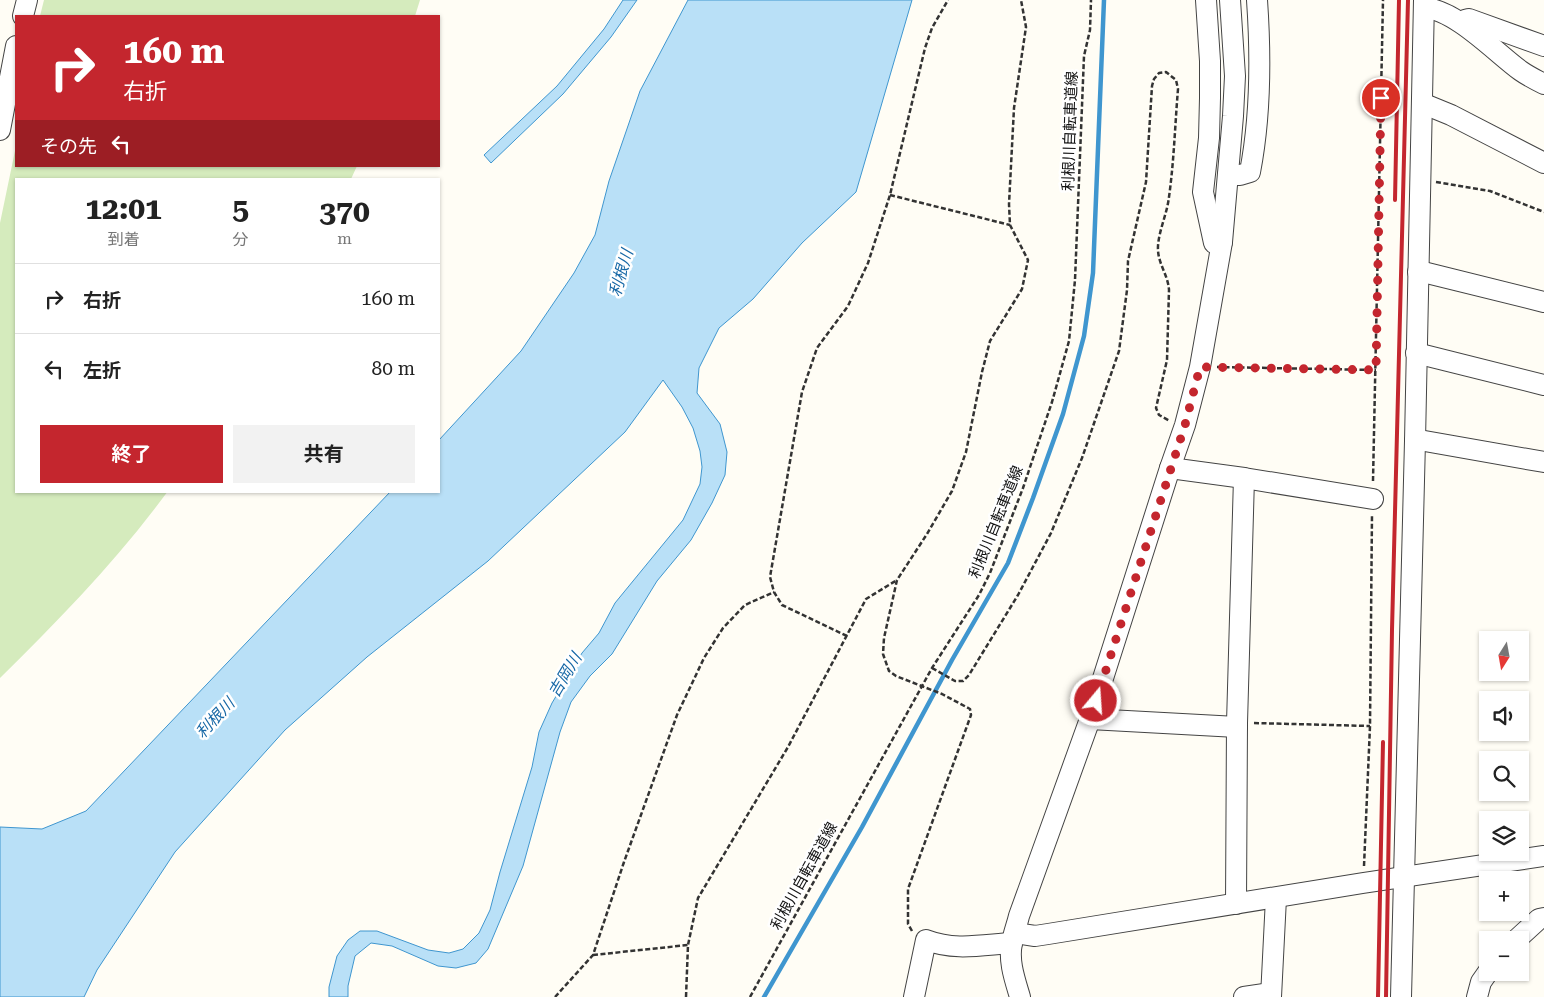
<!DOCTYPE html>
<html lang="ja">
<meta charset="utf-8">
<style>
:root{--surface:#fff;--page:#f2f2f2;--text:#222;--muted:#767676;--line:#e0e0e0;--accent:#c4262e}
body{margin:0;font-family:"Roboto Serif","Noto Sans JP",serif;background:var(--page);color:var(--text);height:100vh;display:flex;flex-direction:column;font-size:19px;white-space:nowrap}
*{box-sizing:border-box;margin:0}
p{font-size:16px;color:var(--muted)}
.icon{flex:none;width:28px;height:28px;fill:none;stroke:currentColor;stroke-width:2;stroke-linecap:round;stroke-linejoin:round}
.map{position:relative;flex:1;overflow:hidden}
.panel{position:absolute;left:15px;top:178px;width:425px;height:315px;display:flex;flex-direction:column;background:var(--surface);border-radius:0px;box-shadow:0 1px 4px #0004}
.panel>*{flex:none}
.hud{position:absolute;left:15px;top:15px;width:425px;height:152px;border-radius:0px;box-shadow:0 1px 4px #0004;background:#c4262e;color:#fff;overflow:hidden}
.needle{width:32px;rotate:191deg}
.tools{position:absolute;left:1479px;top:631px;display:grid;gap:10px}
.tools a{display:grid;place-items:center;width:50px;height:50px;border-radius:0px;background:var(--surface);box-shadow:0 1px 4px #0004;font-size:25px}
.pin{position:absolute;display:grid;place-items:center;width:42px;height:42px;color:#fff;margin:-21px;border:2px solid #fff;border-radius:50%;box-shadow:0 1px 5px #0007}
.me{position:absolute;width:55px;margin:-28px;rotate:18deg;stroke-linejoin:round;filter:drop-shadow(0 0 4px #0008)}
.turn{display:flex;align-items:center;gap:18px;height:105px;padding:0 25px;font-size:22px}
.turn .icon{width:65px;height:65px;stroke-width:2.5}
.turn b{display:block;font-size:35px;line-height:42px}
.then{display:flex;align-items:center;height:48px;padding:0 25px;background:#0003;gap:10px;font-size:19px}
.eta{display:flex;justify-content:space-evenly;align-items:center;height:85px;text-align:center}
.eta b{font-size:30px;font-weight:700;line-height:35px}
.button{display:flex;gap:10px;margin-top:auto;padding:10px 25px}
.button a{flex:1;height:58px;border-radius:0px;background:var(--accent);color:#fff;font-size:20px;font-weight:700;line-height:58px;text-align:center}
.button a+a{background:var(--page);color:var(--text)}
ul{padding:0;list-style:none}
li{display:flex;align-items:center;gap:15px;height:70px;padding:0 25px;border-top:1px solid var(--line)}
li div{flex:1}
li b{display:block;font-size:19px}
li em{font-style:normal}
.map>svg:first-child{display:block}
.green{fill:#d5ebbd}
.water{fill:#b9e0f7;stroke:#3f96cf}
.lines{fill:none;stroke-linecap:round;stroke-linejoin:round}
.stream{stroke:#3f96cf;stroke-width:4.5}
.minor-casing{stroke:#444;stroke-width:22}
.path{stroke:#333;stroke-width:2.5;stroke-dasharray:5 2.5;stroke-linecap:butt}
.minor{stroke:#fff;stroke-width:20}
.rail{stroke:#c4262e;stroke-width:4}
.route{stroke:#c4262e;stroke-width:9;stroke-dasharray:0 16.2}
.labels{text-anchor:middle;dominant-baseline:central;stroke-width:5;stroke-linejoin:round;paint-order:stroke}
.street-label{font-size:15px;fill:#111;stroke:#fff}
.water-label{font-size:16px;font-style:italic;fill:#1768a6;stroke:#fff}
</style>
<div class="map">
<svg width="1544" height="997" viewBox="0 0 1544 997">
<rect width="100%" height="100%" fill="#fffdf5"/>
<!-- green -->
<g class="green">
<polygon points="44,0 420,0 415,16 40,16"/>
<path d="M 16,146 L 16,166 L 357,166 L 351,179 L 16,179 L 16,491 L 168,491 C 118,559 60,619 0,678 L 0,223 Z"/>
</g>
<!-- water -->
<g class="water">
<polygon points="623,0 637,0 611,37 563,94 491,163 484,155 557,86 604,29"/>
<polygon points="688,0 912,0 856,192 802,243 753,299 719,328 699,368 697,393 720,424 727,452 725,475 712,503 691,540 657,581 612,654 590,676 571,702 560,732 523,866 488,949 476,963 456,968 438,966 392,946 371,943 355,956 348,986 348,997 329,997 329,987 337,956 348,940 360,931 377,931 428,950 449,953 463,949 479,933 490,910 500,872 532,767 539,732 552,703 582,653 599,633 615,603 683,520 700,484 702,467 700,451 693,428 682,407 663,380 625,432 488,561 367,657 285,730 175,852 97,970 84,997 0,997 0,827 42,829 86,811 391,491 439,491 439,440 521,351 574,273 595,235 609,181 640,91"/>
</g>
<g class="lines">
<!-- stream -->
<polyline class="stream" points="764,997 862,827 952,660 1008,563 1033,498 1063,414 1084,336 1093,273 1104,0"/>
<!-- minor casing -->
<g class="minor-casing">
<g id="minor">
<polyline points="1206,0 1210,61 1210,98 1209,138 1203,192 1214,243 1222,242"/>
<path d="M 1424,8 C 1455,9 1496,53 1521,71 C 1528,76 1536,80 1544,84"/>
<polyline points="23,16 27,0"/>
<polyline points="1462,23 1465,20 1469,19 1544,46"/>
<polyline points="1422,105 1429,106 1451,115 1544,163"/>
<polyline points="0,130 16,46"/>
<path d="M 1228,175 L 1240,175 L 1250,172 C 1261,115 1261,57 1257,0"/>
<polyline points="1418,272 1423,272 1544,302"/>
<polyline points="1416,353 1544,385"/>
<polyline points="1415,441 1419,440 1544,462"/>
<polyline points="1170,468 1244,478 1373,499"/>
<polyline points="1090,719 1237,727"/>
<polyline points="1236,904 1237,723 1244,478"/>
<polyline points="1015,933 1035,936 1048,934 1363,883 1544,856"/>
<polyline points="1516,940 1539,919 1544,918"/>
<path d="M 914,997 L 926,940 C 955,951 981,945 1012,943"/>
<path d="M 1020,997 C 1015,980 1008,961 1012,943 C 1013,934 1017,925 1019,916 L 1090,719 L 1170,468 L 1185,425 L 1200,367 L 1222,242 L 1233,116 L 1235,76 L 1230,0"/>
<polyline points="1244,997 1271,993"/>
<polyline points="1271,997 1276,898"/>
<polyline points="1401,997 1415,441 1424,0"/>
<polyline points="1477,997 1481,982 1488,972"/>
</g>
</g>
<!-- path -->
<g class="path">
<polyline points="1436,182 1490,191 1544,212"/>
<polyline points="890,195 1010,225"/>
<polyline points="1217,367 1376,370"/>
<polyline points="1373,481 1383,0"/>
<polyline points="847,636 782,605 774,592 770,577 802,392 817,348 848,306 868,263 890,195 925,48 932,28 948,0"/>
<path d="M 932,668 L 955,681 L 963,681 L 969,675 L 1018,595 L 1051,533 L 1082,458 L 1119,351 L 1127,290 L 1128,261 L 1146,182 L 1152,86 L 1154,79 L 1159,73 L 1166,72 L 1176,80 L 1178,89 C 1175,125 1174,161 1169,197 C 1167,214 1159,230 1158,246 C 1157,263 1168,274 1169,290 L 1167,360 L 1156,408 L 1159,415 L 1170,421"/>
<polyline points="1254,723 1370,726"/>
<polyline points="1364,866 1370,726 1372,514"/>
<polyline points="912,931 908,924 908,889 971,715 970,709 942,694 896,676 889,671 883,654 884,638 897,580 927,534 952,491 966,452 982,372 990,341 1022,289 1028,260 1010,225 1009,204 1014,108 1026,27 1021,0"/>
<polyline points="593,955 688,945"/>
<polyline points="555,997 593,955 624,862 677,715 704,658 723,628 745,605 774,592"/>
<polyline points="686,997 688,945 698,898 788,747 866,599 897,580"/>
<polyline points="750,997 932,668 979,595 990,573 1023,488 1052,402 1069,341 1075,280 1084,56 1090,30 1091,0"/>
</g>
<!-- minor -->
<use href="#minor" class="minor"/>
<!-- rail -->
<g class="rail">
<polyline points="1395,200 1399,0"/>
<polyline points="1378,997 1383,742"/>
<polyline points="1386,997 1392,630 1408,0"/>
</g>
</g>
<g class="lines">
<!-- route -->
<polyline class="route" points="1096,701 1185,425 1200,367 1376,370 1381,98"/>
</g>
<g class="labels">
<!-- street labels -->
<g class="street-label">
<text transform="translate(1070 131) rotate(-88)">利根川自転車道線</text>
<text transform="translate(996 522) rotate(-68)">利根川自転車道線</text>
<text transform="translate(804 876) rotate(-61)">利根川自転車道線</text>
</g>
<!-- water labels -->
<g class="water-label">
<text transform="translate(621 273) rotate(-74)">利根川</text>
<text transform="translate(565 675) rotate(-59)">吉岡川</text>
<text transform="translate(215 718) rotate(-47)">利根川</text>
</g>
</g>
</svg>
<div class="tools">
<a><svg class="needle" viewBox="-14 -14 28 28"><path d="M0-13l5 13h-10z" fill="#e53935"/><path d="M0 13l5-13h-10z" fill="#767676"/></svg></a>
<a><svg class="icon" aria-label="sound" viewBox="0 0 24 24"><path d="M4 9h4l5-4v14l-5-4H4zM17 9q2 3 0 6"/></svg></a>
<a><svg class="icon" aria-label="search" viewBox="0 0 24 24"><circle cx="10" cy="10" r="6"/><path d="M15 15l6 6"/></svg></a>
<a><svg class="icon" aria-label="layers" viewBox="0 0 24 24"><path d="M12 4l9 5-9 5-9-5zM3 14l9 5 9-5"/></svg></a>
<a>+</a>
<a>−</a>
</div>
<div class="pin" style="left:1381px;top:98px;background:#d93025"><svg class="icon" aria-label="arrive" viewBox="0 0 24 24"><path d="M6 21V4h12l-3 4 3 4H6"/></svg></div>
<svg class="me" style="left:1096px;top:701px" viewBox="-20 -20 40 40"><circle r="17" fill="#c4262e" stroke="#fff" stroke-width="3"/><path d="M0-11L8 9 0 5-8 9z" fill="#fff"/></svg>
<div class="hud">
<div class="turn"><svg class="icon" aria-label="right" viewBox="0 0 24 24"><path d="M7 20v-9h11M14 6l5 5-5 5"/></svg><div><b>160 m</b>右折</div></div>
<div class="then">その先<svg class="icon" aria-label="left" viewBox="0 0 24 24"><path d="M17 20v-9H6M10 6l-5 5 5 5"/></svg></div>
</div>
<section class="panel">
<div class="eta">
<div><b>12:01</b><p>到着</p></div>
<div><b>5</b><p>分</p></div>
<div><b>370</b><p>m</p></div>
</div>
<ul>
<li><svg class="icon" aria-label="right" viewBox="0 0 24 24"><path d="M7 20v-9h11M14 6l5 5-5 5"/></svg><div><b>右折</b></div><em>160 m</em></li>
<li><svg class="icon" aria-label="left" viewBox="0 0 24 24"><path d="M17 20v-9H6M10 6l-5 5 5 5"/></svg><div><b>左折</b></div><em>80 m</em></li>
</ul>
<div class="button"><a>終了</a><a>共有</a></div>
</section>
</div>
